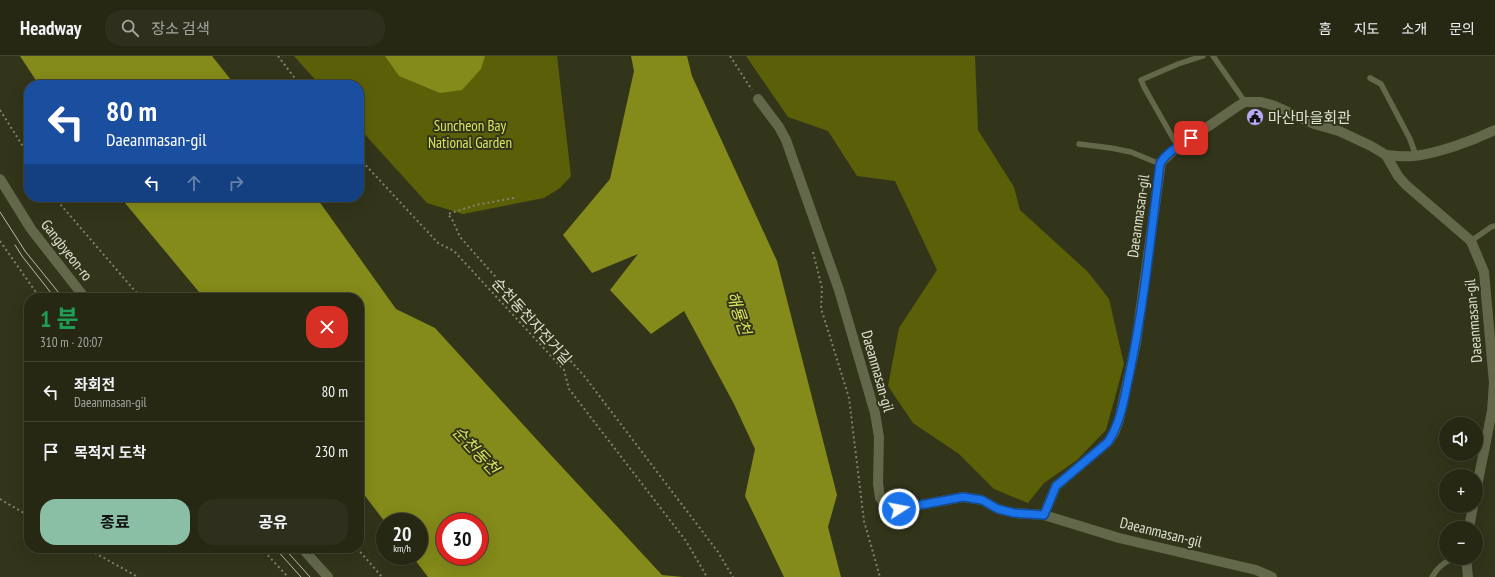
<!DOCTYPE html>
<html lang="ko">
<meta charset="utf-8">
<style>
:root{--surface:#262814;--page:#2e301d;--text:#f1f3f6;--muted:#a4a6a0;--line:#424434;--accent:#8abfa5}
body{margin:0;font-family:"PT Sans Narrow","Noto Sans KR",sans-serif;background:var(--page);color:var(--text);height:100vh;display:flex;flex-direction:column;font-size:15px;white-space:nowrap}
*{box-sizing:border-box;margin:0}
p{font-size:13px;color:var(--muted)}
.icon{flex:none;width:22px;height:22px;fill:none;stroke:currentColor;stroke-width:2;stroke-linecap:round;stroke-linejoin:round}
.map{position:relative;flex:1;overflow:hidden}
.panel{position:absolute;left:24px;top:237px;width:340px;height:260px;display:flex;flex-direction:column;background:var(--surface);border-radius:16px;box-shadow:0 4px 16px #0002,0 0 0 1px var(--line)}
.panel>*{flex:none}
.guide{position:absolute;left:24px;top:24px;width:340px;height:122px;border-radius:16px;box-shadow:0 4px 16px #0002,0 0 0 1px var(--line);background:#1a4fa0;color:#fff;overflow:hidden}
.buttons{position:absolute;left:1439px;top:361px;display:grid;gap:8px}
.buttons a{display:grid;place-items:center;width:44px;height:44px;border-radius:50%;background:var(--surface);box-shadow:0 4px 16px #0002,0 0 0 1px var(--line);font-size:20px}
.speed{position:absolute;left:376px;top:457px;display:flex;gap:8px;font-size:20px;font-weight:700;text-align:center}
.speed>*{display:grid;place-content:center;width:52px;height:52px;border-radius:50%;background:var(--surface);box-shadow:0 4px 16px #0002,0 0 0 1px var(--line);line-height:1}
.speed small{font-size:10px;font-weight:400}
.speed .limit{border:6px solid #d22;background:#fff;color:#111}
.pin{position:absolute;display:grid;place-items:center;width:34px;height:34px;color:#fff;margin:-17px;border-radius:8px;box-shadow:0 2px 6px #0006}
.me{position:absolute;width:44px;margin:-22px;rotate:79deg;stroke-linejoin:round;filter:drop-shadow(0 0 3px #0008)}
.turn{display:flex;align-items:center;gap:14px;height:84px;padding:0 16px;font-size:18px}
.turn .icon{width:52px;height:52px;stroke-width:2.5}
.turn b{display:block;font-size:28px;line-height:34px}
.lanes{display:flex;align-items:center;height:38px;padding:0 16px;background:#0003;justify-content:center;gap:20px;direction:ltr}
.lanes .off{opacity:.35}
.round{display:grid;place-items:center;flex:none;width:42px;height:42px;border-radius:16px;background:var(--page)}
.headline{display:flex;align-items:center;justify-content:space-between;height:68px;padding:0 16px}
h1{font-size:24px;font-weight:700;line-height:30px;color:#1e9e55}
.action{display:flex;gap:8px;margin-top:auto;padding:8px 16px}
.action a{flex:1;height:46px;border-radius:16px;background:var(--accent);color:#111;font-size:16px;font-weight:700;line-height:46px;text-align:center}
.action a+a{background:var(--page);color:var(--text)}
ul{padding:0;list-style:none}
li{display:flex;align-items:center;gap:12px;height:60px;padding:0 16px;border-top:1px solid var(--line)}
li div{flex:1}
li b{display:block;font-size:15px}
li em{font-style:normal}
header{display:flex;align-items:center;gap:24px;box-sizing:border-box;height:56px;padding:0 20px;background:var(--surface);border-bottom:1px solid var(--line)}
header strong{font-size:19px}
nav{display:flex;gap:22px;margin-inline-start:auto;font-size:14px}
.search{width:280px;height:36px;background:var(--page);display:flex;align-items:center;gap:10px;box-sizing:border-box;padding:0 14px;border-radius:16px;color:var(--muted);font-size:15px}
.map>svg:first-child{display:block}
.green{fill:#5b6008}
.water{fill:#848b1a;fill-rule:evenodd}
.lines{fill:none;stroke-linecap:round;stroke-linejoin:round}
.path{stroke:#80826c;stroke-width:2;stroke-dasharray:2 3;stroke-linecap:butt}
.service{stroke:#64684b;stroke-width:5.5}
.minor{stroke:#64684b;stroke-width:10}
.tertiary{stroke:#64684b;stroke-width:10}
.tram{stroke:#bbbdab;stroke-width:1}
.route-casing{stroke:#114b97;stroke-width:10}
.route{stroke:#1a73e8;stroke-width:7}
.labels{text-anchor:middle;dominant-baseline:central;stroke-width:4;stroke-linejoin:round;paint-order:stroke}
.poi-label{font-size:15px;fill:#dfe1d1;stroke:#32351a;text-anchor:start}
.park-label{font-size:15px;fill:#d9e55c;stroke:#32351a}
.street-label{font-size:15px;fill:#dfe1d1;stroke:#32351a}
.water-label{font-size:16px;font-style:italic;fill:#dae55c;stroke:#32351a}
</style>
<header>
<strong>Headway</strong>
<div class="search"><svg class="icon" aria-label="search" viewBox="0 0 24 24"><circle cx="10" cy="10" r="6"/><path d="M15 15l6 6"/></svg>장소 검색</div>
<nav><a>홈</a><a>지도</a><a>소개</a><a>문의</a></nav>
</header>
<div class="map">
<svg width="1495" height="521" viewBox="0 0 1495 521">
<rect width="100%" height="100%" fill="#32351a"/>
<!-- green -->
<g class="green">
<polygon points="294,0 557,0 571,120 560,132 544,142 463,158 427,147 359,72 359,29 320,29"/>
<polygon points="746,0 975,0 978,74 1014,131 1020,154 1088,216 1109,243 1124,308 1106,374 1077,404 1044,427 1028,447 994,433 959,398 913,367 888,330 899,272 937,214 895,125 857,120 828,75 788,61"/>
</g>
<!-- water -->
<g class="water">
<polygon points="20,0 212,0 235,29 39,29"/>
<polygon points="385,0 485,0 481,13 462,34 440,37 399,20"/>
<polygon points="631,0 687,0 692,20 777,205 837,439 828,471 841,521 784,521 745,440 755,393 734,348 684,255 651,278 610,234 638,198 592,217 563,179 610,123 634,15"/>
<path d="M 120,141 L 316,141 L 396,253 L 435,272 L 549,397 L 662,519 L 683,521 L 428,521 L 412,500 L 419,500 L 419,466 L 385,466 L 359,432 L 359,242 L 204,242 ZM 445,466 L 479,466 L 479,500 L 445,500 Z"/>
</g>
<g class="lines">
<!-- path -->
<g class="path">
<polyline points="278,0 300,29"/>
<polyline points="730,0 752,34"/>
<polyline points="0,54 29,100"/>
<polyline points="359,102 438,187 454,195 564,314 569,333 686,485 707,521"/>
<polyline points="54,141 141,242"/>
<polyline points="514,142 476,149 448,158 453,165 460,181 585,321 718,496 733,521"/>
<polyline points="0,185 40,242"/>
<polyline points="813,196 822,232 821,252 849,342 864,465 880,521"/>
<polyline points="0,443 29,460"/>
<polyline points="86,492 138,521"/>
<polyline points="261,492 288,521"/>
<polyline points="357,492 382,521"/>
</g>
<!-- service -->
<g class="service">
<polyline points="1213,0 1245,46"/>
<polyline points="1370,22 1381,28 1410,83 1416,100"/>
<polyline points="1079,88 1111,92 1131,96 1160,108"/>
<polyline points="1178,91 1144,31 1141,24 1178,8 1203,0"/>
<polyline points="1471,185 1491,171 1495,170"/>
<path d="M 1432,521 C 1438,511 1444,506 1455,502"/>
</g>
<!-- minor -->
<g class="minor">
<polyline points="758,43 779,71 786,84 839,234 875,357 879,381 878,427 880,442 884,447 891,453 899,453 963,441 982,444 998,453 1014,457 1044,459 1119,482 1256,514 1272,521"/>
<path d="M 1386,99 C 1395,100 1405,101 1414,100 C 1439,97 1472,85 1495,74"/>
<polyline points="1044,459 1056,430 1108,386 1114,377 1119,364 1136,287 1161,106 1174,94 1238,50 1245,46 1261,46 1275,50 1314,68 1339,75 1371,90 1386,99 1398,120 1406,129 1471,185 1484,216 1494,327 1492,355 1476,435"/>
<polyline points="1469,472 1473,450"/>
<polyline points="1466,502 1468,521"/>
</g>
<!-- tertiary -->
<g class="tertiary">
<polyline points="0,123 31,173 85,242"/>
<polyline points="302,492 328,521"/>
</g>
<!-- tram -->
<g class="tram">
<polyline points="0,156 25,195 63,242"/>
<polyline points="15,189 22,200 55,242"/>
<polyline points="275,492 301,521"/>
<polyline points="284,492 310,521"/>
</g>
</g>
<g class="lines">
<!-- route casing -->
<g class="route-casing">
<path id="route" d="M 899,453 L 963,441 L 982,444 L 998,453 L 1014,457 L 1044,459 L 1056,430 L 1108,386 C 1121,366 1124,343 1129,320 C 1144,250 1151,179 1160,108 C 1165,97 1181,89 1191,82"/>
</g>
<!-- route -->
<use href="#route" class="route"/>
</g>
<!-- icons -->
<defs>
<g id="civic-disc" transform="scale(0.9)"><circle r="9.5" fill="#baaaf6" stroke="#32351a"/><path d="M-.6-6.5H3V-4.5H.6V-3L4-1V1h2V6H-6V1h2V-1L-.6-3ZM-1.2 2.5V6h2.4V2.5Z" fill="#111"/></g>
</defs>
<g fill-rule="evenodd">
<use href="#civic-disc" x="1255" y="61"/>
</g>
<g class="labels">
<!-- poi labels -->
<g class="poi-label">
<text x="1268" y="61">마산마을회관</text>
</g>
<!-- park labels -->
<g class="park-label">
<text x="470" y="69">Suncheon Bay<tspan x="470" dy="17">National Garden</tspan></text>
</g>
<!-- street labels -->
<g class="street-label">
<text transform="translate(1138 160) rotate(-82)">Daeanmasan-gil</text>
<text transform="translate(67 194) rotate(52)">Gangbyeon-ro</text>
<text transform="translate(532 265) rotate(48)">순천동천자전거길</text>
<text transform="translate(1473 265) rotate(-95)">Daeanmasan-gil</text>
<text transform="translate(878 315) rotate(74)">Daeanmasan-gil</text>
<text transform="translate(1161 476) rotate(14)">Daeanmasan-gil</text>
</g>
<!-- water labels -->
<g class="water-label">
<text transform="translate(739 257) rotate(71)">해룡천</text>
<text transform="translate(476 394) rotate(47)">순천동천</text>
</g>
</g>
</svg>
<div class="buttons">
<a><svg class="icon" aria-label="sound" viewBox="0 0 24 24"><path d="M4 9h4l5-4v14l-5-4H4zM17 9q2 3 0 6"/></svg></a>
<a>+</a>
<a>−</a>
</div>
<div class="speed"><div>20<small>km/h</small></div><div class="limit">30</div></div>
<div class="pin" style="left:1191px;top:82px;background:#d93025"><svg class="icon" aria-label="arrive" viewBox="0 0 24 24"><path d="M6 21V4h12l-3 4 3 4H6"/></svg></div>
<svg class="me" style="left:899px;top:453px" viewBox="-20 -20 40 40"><circle r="17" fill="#1a73e8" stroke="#fff" stroke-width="3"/><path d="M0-11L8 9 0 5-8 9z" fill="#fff"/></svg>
<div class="guide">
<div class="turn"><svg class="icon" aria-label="left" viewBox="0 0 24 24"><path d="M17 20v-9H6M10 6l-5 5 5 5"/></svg><div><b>80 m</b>Daeanmasan-gil</div></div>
<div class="lanes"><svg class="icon" aria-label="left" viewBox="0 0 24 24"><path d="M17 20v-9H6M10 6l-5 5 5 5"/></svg><svg class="icon off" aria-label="ahead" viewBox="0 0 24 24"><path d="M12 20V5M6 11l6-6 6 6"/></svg><svg class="icon off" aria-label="right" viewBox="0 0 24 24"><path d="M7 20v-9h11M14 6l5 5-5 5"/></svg></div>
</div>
<section class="panel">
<div class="headline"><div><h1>1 분</h1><p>310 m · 20:07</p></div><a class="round" style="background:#d93025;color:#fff"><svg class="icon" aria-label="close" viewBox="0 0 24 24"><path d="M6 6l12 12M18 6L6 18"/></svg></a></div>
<ul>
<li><svg class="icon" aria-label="left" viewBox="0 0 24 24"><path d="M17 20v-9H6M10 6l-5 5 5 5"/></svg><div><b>좌회전</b><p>Daeanmasan-gil</p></div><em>80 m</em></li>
<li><svg class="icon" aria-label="arrive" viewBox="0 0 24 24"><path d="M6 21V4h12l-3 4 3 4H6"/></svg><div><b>목적지 도착</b></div><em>230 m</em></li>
</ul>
<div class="action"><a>종료</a><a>공유</a></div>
</section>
</div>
